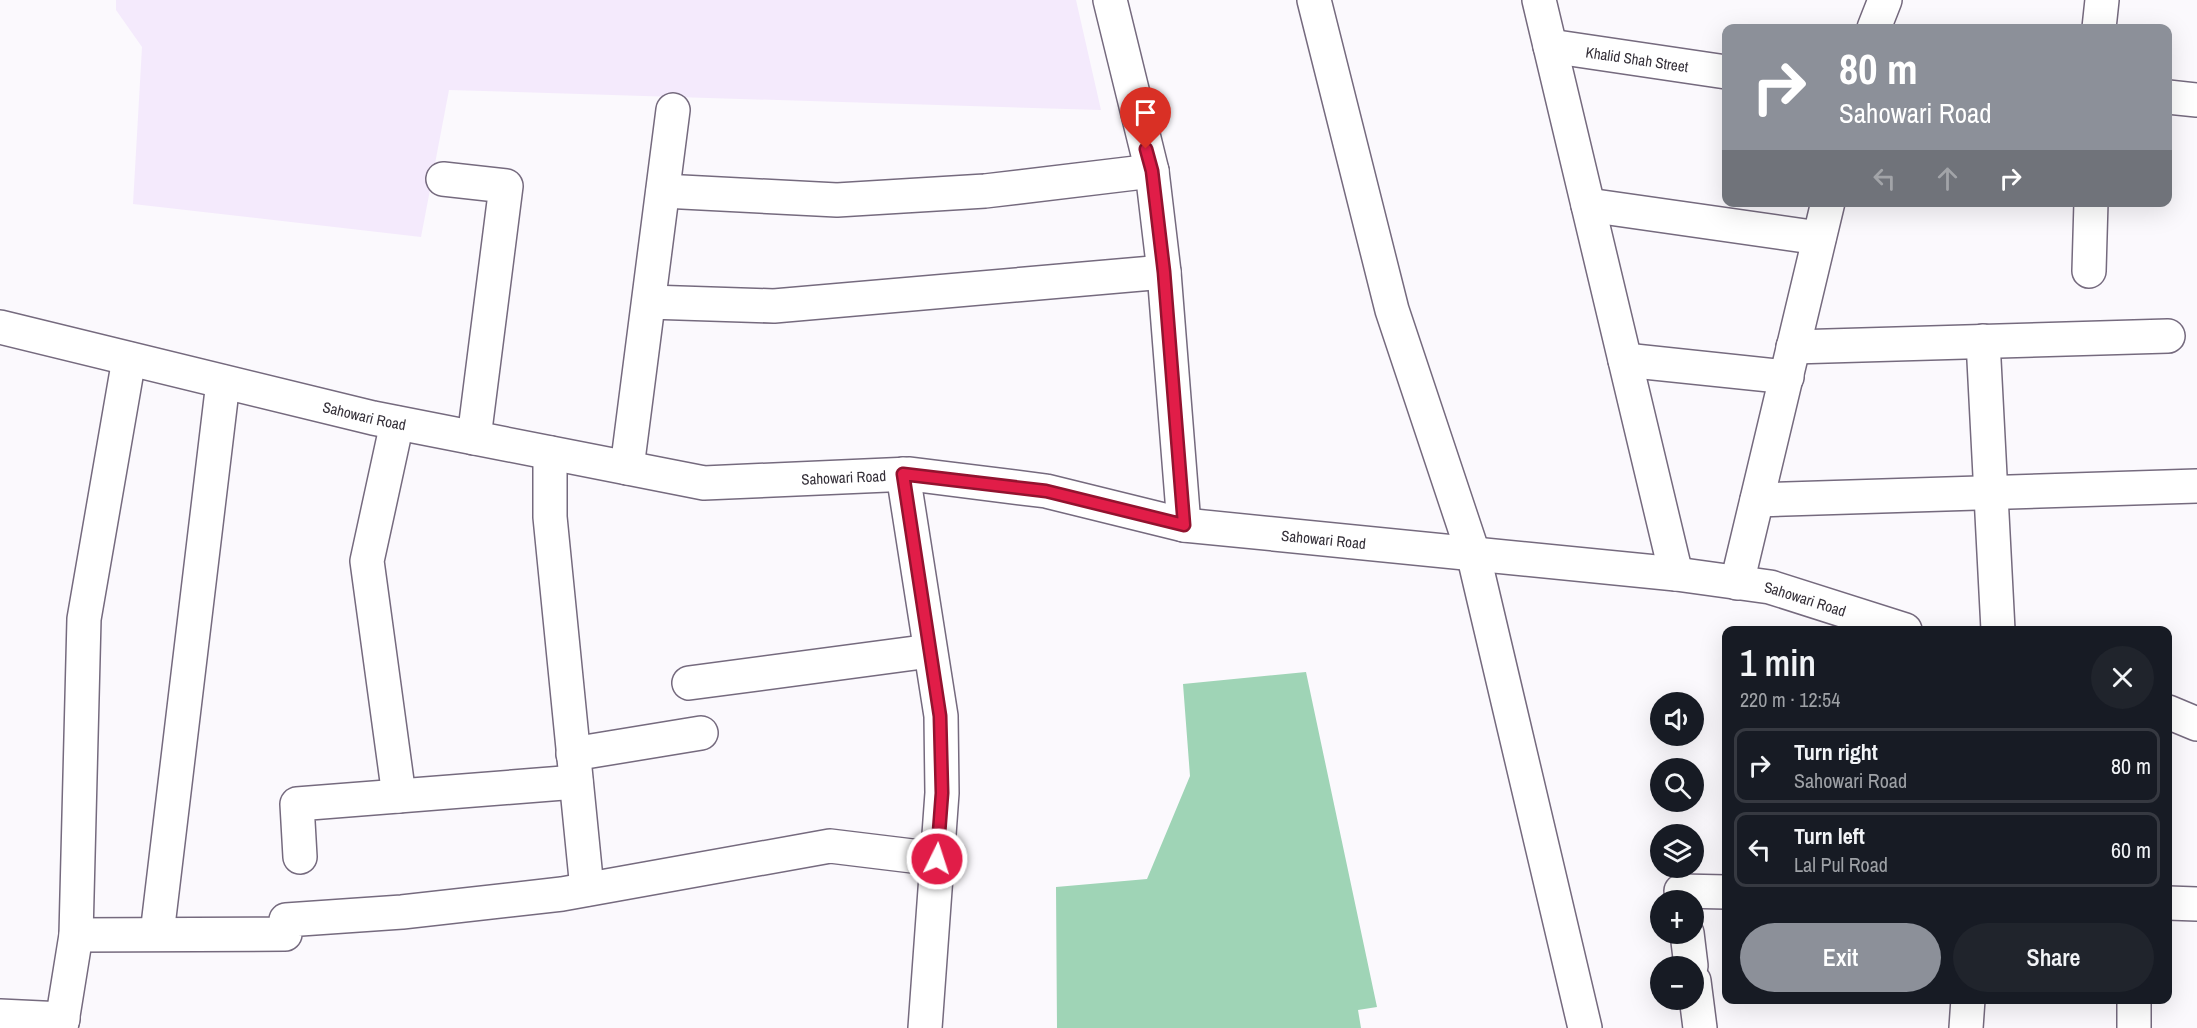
<!DOCTYPE html>
<meta charset="utf-8">
<style>
:root{--surface:#171b24;--page:#20242c;--text:#f1f3f6;--muted:#9ea1a6;--line:#363941;--accent:#8c9099}
body{margin:0;font-family:"Archivo Narrow",sans-serif;background:var(--page);color:var(--text);height:100vh;display:flex;flex-direction:column;font-size:22px;white-space:nowrap}
*{box-sizing:border-box;margin:0}
p{font-size:20px;color:var(--muted)}
.icon{flex:none;width:33px;height:33px;fill:none;stroke:currentColor;stroke-width:2;stroke-linecap:round;stroke-linejoin:round}
.map{position:relative;flex:1;overflow:hidden}
.sheet{position:absolute;left:1722px;top:626px;width:450px;height:378px;display:flex;flex-direction:column;background:var(--surface);border-radius:12px;box-shadow:0 6px 24px #0002}
.sheet>*{flex:none}
.banner{position:absolute;left:1722px;top:24px;width:450px;height:183px;border-radius:12px;box-shadow:0 6px 24px #0002;background:#8c9099;color:#fff;overflow:hidden}
.fabs{position:absolute;left:1650px;top:692px;display:grid;gap:12px}
.fabs a{display:grid;place-items:center;width:54px;height:54px;border-radius:50%;background:var(--surface);box-shadow:0 6px 24px #0002;font-size:30px}
.pin{position:absolute;display:grid;place-items:center;width:51px;height:51px;color:#fff;margin:-62px -26px;border-radius:50% 50% 50% 0;rotate:-45deg;box-shadow:0 0 6px #0007}
.pin .icon{rotate:45deg}
.me{position:absolute;width:66px;margin:-33px;rotate:4deg;stroke-linejoin:round;filter:drop-shadow(0 0 4px #0008)}
.turn{display:flex;align-items:center;gap:21px;height:126px;padding:0 18px;font-size:27px}
.turn .icon{width:78px;height:78px;stroke-width:2.5}
.turn b{display:block;font-size:42px;line-height:51px}
.lanes{display:flex;align-items:center;height:57px;padding:0 18px;background:#0003;justify-content:center;gap:30px;direction:ltr}
.lanes .off{opacity:.35}
.round{display:grid;place-items:center;flex:none;width:63px;height:63px;border-radius:32px;background:var(--page)}
.headline{display:flex;align-items:center;justify-content:space-between;height:102px;padding:0 18px}
h1{font-size:36px;font-weight:600;line-height:45px}
.primary-button{display:flex;gap:12px;margin-top:auto;padding:12px 18px}
.primary-button a{flex:1;height:69px;border-radius:36px;background:var(--accent);color:#fff;font-size:24px;font-weight:600;line-height:69px;text-align:center}
.primary-button a+a{background:var(--page);color:var(--text)}
ul{padding:0;list-style:none}
li{display:flex;align-items:center;gap:18px;height:75px;margin:0 12px 9px;padding:0 6px;border:3px solid var(--line);border-radius:12px}
li div{flex:1}
li b{display:block;font-size:22px}
li em{font-style:normal}
.map>svg:first-child{display:block}
.built{fill:#f4eafc}
.green{fill:#9fd4b6}
.lines{fill:none;stroke-linecap:round;stroke-linejoin:round}
.minor-casing{stroke:#756a7e;stroke-width:36}
.minor{stroke:#fff;stroke-width:33}
.route-casing{stroke:#92132f;stroke-width:15}
.route{stroke:#e11d48;stroke-width:10}
.labels{text-anchor:middle;dominant-baseline:central;stroke-width:6;stroke-linejoin:round;paint-order:stroke}
.street-label{font-size:15px;fill:#353039;stroke:#fbf9fd}
</style>
<div class="map">
<svg width="2197" height="1028" viewBox="0 0 2197 1028">
<rect width="100%" height="100%" fill="#fbf9fd"/>
<!-- built -->
<polygon class="built" points="116,0 1076,0 1101,110 449,90 421,237 133,204 142,47 116,10"/>
<!-- green -->
<polygon class="green" points="1306,672 1377,1007 1358,1010 1361,1028 1057,1028 1056,887 1147,879 1190,776 1183,684"/>
<g class="lines">
<!-- minor casing -->
<g class="minor-casing">
<g id="minor">
<polyline points="1110,0 1152,171 1164,272 1184,525"/>
<polyline points="1314,0 1392,310 1473,553 1585,1028"/>
<polyline points="1539,0 1676,574"/>
<polyline points="1874,28 1885,0"/>
<polyline points="2099,28 2102,0"/>
<path id="s1" d="M 1550,46 L 1726,72"/>
<polyline points="2168,97 2197,100"/>
<polyline points="443,179 506,186 474,438"/>
<polyline points="663,191 837,200 985,191 1152,171"/>
<polyline points="1588,205 1819,238"/>
<polyline points="2089,271 2091,202"/>
<polyline points="649,302 774,306 1164,272"/>
<path id="s2" d="M 0,327 L 373,418 L 704,483 L 910,474 L 1046,491 L 1184,525 L 1676,574 L 1770,587 L 1905,630"/>
<polyline points="1983,341 1998,630"/>
<polyline points="1793,347 2168,336"/>
<polyline points="1625,360 1787,377"/>
<polyline points="397,423 367,561 399,796"/>
<polyline points="550,453 550,517 587,889"/>
<polyline points="627,468 673,110"/>
<polyline points="903,474 941,716 942,793 925,1028"/>
<polyline points="1757,500 2197,486"/>
<polyline points="1737,583 1828,202"/>
<polyline points="689,683 930,651"/>
<polyline points="2168,712 2197,724"/>
<polyline points="573,754 701,733"/>
<polyline points="300,857 297,804 576,782"/>
<polyline points="1681,891 1726,892"/>
<polyline points="2168,903 2197,904"/>
<polyline points="1687,933 1691,966"/>
<polyline points="157,934 223,382"/>
<polyline points="76,935 285,934 286,920 402,912 562,894 830,846 937,859"/>
<polyline points="1694,981 1700,1028"/>
<polyline points="0,1016 63,1019"/>
<polyline points="61,1028 76,935 84,619 129,359"/>
<polyline points="1966,1028 1968,999"/>
<polyline points="2134,1028 2134,999"/>
</g>
</g>
<!-- minor -->
<use href="#minor" class="minor"/>
</g>
<g class="lines">
<!-- route casing -->
<g class="route-casing">
<polyline id="route" points="937,859 942,793 940,716 903,474 1046,491 1184,525 1164,272 1152,171 1146,149"/>
</g>
<!-- route -->
<use href="#route" class="route"/>
</g>
<g class="labels">
<!-- street labels -->
<g class="street-label">
<text stroke="none"><textPath href="#s1" startOffset="88">Khalid Shah Street</textPath></text>
<text stroke="none"><textPath href="#s2" startOffset="375">Sahowari Road</textPath></text>
<text stroke="none"><textPath href="#s2" startOffset="861">Sahowari Road</textPath></text>
<text stroke="none"><textPath href="#s2" startOffset="1347">Sahowari Road</textPath></text>
<text stroke="none"><textPath href="#s2" startOffset="1833">Sahowari Road</textPath></text>
</g>
</g>
</svg>
<div class="fabs">
<a><svg class="icon" aria-label="sound" viewBox="0 0 24 24"><path d="M4 9h4l5-4v14l-5-4H4zM17 9q2 3 0 6"/></svg></a>
<a><svg class="icon" aria-label="search" viewBox="0 0 24 24"><circle cx="10" cy="10" r="6"/><path d="M15 15l6 6"/></svg></a>
<a><svg class="icon" aria-label="layers" viewBox="0 0 24 24"><path d="M12 4l9 5-9 5-9-5zM3 14l9 5 9-5"/></svg></a>
<a>+</a>
<a>−</a>
</div>
<div class="pin" style="left:1146px;top:149px;background:#d93025"><svg class="icon" aria-label="arrive" viewBox="0 0 24 24"><path d="M6 21V4h12l-3 4 3 4H6"/></svg></div>
<svg class="me" style="left:937px;top:859px" viewBox="-20 -20 40 40"><circle r="17" fill="#e11d48" stroke="#fff" stroke-width="3"/><path d="M0-11L8 9 0 5-8 9z" fill="#fff"/></svg>
<div class="banner">
<div class="turn"><svg class="icon" aria-label="right" viewBox="0 0 24 24"><path d="M7 20v-9h11M14 6l5 5-5 5"/></svg><div><b>80 m</b>Sahowari Road</div></div>
<div class="lanes"><svg class="icon off" aria-label="left" viewBox="0 0 24 24"><path d="M17 20v-9H6M10 6l-5 5 5 5"/></svg><svg class="icon off" aria-label="ahead" viewBox="0 0 24 24"><path d="M12 20V5M6 11l6-6 6 6"/></svg><svg class="icon" aria-label="right" viewBox="0 0 24 24"><path d="M7 20v-9h11M14 6l5 5-5 5"/></svg></div>
</div>
<section class="sheet">
<div class="headline"><div><h1>1 min</h1><p>220 m · 12:54</p></div><a class="round"><svg class="icon" aria-label="close" viewBox="0 0 24 24"><path d="M6 6l12 12M18 6L6 18"/></svg></a></div>
<ul>
<li><svg class="icon" aria-label="right" viewBox="0 0 24 24"><path d="M7 20v-9h11M14 6l5 5-5 5"/></svg><div><b>Turn right</b><p>Sahowari Road</p></div><em>80 m</em></li>
<li><svg class="icon" aria-label="left" viewBox="0 0 24 24"><path d="M17 20v-9H6M10 6l-5 5 5 5"/></svg><div><b>Turn left</b><p>Lal Pul Road</p></div><em>60 m</em></li>
</ul>
<div class="primary-button"><a>Exit</a><a>Share</a></div>
</section>
</div>
